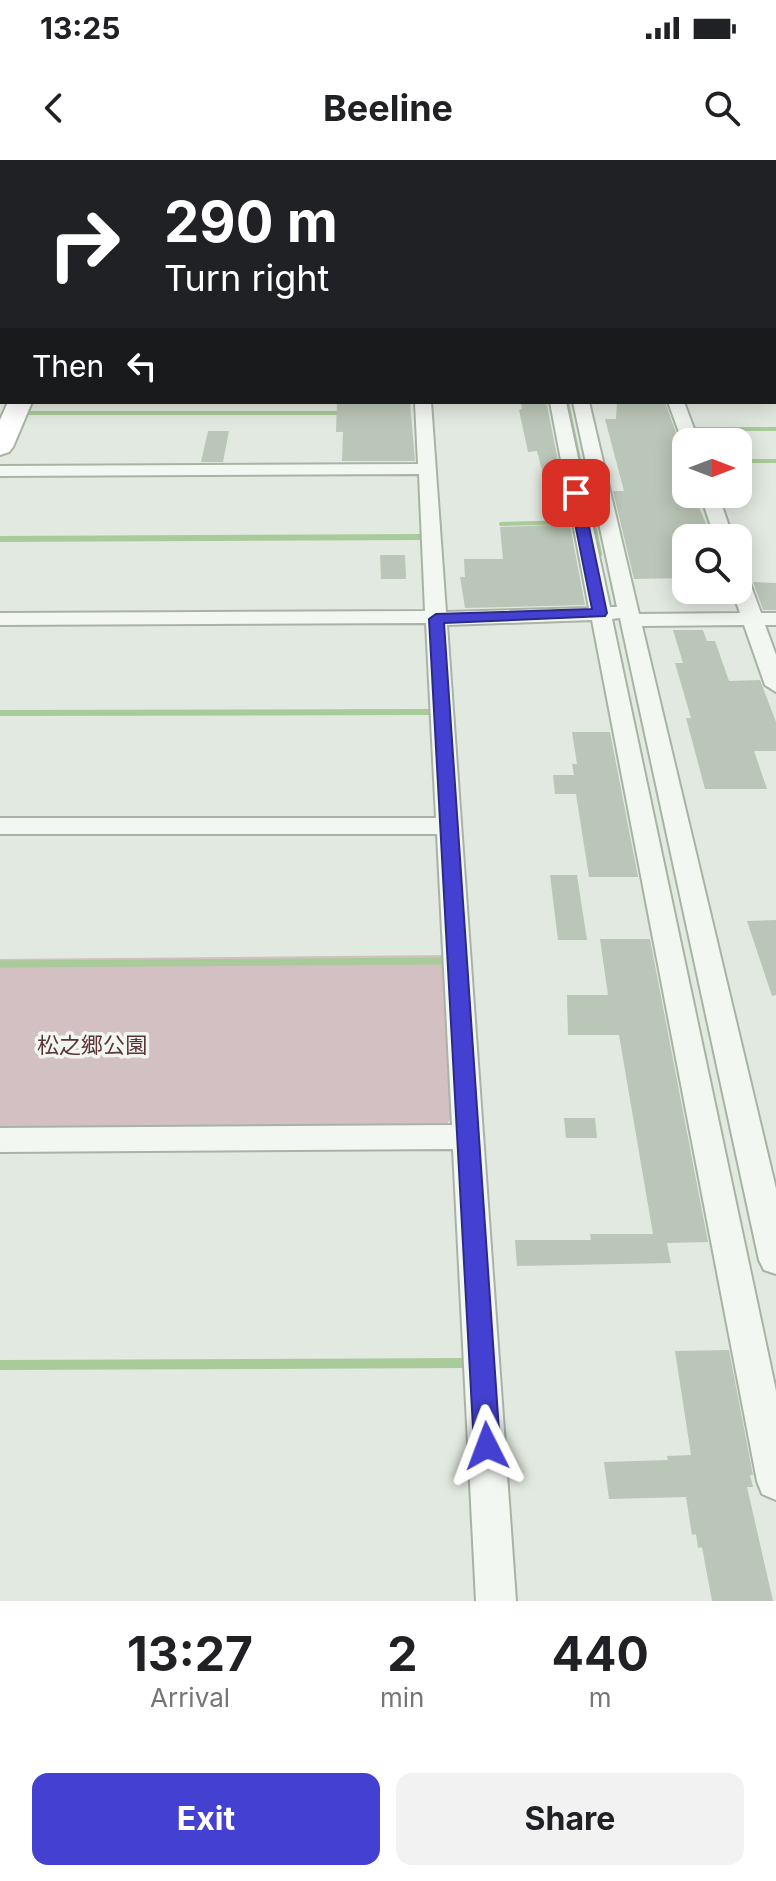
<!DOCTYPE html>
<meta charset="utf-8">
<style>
:root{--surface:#fff;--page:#f2f2f2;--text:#202124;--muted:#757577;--accent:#4441d2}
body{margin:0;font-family:Inter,"Noto Sans JP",sans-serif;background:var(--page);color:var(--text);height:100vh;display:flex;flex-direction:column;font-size:30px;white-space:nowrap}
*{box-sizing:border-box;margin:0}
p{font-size:26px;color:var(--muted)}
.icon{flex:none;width:44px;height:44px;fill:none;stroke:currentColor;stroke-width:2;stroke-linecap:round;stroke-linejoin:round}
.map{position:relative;height:1441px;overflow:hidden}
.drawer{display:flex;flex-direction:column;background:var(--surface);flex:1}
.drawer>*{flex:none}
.top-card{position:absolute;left:0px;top:0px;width:776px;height:244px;box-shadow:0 4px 20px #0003;background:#202124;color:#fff;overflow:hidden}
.needle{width:52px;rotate:90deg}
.controls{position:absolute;left:672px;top:268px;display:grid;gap:16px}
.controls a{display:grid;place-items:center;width:80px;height:80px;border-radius:16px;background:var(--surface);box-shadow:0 4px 20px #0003;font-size:40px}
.pin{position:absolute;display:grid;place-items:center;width:68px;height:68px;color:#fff;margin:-34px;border-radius:16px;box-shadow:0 4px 12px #0006}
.me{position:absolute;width:88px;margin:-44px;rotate:357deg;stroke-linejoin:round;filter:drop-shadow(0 0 6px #0008)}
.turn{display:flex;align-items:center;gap:28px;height:168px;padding:0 32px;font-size:36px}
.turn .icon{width:104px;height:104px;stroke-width:2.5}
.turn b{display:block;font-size:56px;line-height:68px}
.then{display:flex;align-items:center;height:76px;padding:0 32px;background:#0003;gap:16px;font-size:30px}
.eta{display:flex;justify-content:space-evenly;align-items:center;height:136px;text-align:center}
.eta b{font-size:48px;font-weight:700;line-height:56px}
.action{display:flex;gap:16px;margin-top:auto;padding:16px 32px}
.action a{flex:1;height:92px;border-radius:16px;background:var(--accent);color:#fff;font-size:32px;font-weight:700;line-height:92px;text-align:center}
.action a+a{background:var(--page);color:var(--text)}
.status{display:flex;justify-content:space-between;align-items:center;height:56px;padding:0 40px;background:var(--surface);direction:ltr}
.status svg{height:22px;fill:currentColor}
header{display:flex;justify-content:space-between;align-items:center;height:104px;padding:0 32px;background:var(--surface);font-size:36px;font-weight:700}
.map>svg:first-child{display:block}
.green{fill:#d3c0c2}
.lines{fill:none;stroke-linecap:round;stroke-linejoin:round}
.stream-far3{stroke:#a9ca99;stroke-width:4}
.stream-far2{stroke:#a9ca99;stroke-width:6}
.stream-far1{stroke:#a9ca99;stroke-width:7}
.stream{stroke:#a9ca99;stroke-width:10}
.building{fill:#bac6b7}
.street-casing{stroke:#a8b3a5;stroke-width:4}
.secondary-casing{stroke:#a8b3a5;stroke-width:4}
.street{fill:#f3f7f2;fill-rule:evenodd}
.secondary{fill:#fff;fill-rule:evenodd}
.route{fill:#4441d2;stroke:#2c2a88;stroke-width:2}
.labels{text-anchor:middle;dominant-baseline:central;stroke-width:7;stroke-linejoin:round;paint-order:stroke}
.park-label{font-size:22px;fill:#5d3535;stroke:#f1f7ef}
</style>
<div class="status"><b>13:25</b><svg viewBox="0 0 49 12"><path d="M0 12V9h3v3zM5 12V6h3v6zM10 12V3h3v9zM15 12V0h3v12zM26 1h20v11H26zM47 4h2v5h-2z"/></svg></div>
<header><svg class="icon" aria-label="back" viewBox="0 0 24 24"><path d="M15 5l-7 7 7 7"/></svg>Beeline<svg class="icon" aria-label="search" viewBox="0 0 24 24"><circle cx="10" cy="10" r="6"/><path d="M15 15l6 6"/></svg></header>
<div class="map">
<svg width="776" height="1441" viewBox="0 0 776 1441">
<rect width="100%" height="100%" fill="#e2e9e0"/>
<!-- green -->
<polygon class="green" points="446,795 451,958 445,967 0,973 0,799"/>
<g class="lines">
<!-- stream-far3 -->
<g class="stream-far3">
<polyline points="774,223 776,227"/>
<polyline points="567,242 594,371"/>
<polyline points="25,253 344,253"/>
<polyline points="694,269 776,269"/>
<polyline points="738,301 776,301"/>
<polyline points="501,364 574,362"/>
</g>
<!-- stream-far2 -->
<g class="stream-far2">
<polyline points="594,369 599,394"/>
<polyline points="0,379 422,377"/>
<polyline points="0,553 429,552"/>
</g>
<!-- stream-far1 -->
<polyline class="stream-far1" points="0,804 447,801"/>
<!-- stream -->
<polyline class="stream" points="0,1205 466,1203"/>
</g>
<!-- building -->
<g class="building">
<polygon points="337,242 410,242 415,301 342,301 343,272 336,272"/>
<polygon points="521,242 542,242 547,245 562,322 545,322 537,291 528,292 519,250 522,249"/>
<polygon points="617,242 665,242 681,287 685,289 686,340 696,340 712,378 686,378 686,418 634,419 613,331 624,331 605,259 616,259"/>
<polygon points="208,271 229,271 223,302 201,302"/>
<polygon points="553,365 570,365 585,445 465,448 460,417 465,417 464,399 503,399 500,367"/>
<polygon points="380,395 405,395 406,419 381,419"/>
<polygon points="753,422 776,423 776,450 763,450"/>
<polygon points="673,470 703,470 707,481 715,481 729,521 760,520 776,562 776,591 754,591 767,629 705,629 686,558 691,558 675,503 683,503"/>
<polygon points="572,572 610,572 638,717 589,717 576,634 555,634 553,615 574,615 572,604 577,604"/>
<polygon points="550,715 577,715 587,780 558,780"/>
<polygon points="776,760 776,835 772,836 747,761"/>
<polygon points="600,779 650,779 708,1082 667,1083 671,1103 517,1106 515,1080 591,1080 590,1074 653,1074 619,875 568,875 567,835 608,835"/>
<polygon points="564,958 595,958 597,978 566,978"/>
<polygon points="729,1190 753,1315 750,1315 753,1327 747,1327 773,1441 712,1441 702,1387 698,1388 696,1374 692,1375 686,1337 609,1339 604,1302 668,1300 667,1296 691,1295 675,1191"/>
</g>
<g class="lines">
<!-- street casing -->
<g class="street-casing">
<g id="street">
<rect x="405" y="0" width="12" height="2"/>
<rect x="520" y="0" width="12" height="2"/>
<polygon points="582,0 594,0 595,2 583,2"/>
<polygon points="694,0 706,0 707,2 695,2"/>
<polygon points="740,0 752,0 753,2 741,2"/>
<polygon points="774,36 776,37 776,47 774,46"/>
<rect x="0" y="46" width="2" height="8"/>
<rect x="774" y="57" width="2" height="8"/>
<rect x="0" y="114" width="2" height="8"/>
<rect x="774" y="144" width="2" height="8"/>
<rect x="0" y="198" width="2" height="10"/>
<polygon points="415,242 431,242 446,452 589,448 550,242 566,242 610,447 617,447 573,242 589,242 639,454 740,453 732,430 738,430 738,412 748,418 761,453 776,453 776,465 765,465 776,495 776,532 765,525 744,465 642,466 776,1029 776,1114 764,1110 759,1100 621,463 620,458 612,459 776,1231 776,1340 762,1334 757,1321 592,460 447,465 516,1441 476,1441 453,989 0,992 0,968 452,965 437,674 0,674 0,658 436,658 426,463 0,465 0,453 425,451 419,314 0,316 0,306 418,304"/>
<polygon points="668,242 684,242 699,282 686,282 684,286"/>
<polygon points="700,334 718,334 733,378 715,378"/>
</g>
</g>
<!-- secondary casing -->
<g class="secondary-casing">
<g id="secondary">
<rect x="115" y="0" width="16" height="2"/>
<polygon points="8,242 32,242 13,287 9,292 0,295 0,260"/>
</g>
</g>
<!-- street -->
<use href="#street" class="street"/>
<!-- secondary -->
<use href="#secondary" class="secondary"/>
</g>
<!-- route -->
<polygon class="route" points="576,329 582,333 607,453 605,456 444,463 500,1286 497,1295 487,1299 478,1295 474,1286 429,459 436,454 592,449 569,333"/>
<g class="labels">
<!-- park labels -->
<g class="park-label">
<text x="92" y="885">松之郷公園</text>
</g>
</g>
</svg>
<div class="controls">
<a><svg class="needle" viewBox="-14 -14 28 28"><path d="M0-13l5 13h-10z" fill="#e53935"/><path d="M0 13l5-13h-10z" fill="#757577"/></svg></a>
<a><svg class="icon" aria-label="search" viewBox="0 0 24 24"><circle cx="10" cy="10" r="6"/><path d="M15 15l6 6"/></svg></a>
</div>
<div class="pin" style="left:576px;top:333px;background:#d93025"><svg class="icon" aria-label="arrive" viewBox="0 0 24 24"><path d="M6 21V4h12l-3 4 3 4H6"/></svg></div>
<svg class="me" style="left:487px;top:1286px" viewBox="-20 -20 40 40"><path d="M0-17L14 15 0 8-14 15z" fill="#4441d2" stroke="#fff" stroke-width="4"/></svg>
<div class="top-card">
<div class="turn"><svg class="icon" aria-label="right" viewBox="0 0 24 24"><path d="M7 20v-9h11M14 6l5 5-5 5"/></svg><div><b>290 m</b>Turn right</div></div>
<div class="then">Then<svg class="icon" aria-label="left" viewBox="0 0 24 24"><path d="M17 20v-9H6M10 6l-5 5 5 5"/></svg></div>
</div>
</div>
<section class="drawer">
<div class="eta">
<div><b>13:27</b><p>Arrival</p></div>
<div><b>2</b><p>min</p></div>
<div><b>440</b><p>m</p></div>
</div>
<div class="action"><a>Exit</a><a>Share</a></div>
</section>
